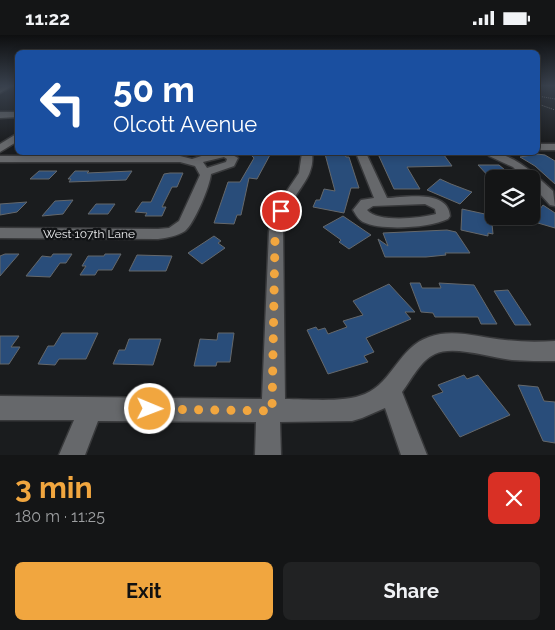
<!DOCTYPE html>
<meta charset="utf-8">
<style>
:root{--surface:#141516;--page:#212223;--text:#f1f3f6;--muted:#9d9fa1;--line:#333435;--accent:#f1a63f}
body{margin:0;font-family:Raleway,sans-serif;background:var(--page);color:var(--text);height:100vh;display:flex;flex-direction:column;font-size:19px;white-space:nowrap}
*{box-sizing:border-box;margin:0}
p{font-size:16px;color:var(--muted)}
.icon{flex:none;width:28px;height:28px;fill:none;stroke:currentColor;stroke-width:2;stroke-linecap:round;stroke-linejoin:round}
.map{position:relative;height:420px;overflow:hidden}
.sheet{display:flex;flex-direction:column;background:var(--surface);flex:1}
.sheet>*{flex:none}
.hud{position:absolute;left:15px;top:15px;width:525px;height:105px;border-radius:8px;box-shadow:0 2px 8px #0003,0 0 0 1px var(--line);background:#1a4fa0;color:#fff;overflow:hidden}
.tools{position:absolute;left:485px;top:135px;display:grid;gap:10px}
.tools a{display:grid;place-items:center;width:55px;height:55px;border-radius:8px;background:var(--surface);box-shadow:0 2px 8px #0003,0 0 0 1px var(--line);font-size:25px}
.pin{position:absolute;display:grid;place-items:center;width:42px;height:42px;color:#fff;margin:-21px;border:2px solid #fff;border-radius:50%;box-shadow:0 1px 5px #0007}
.me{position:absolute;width:55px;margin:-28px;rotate:91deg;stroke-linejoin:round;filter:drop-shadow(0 0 4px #0008)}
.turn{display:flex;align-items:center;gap:18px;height:105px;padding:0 15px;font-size:22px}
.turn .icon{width:65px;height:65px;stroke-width:2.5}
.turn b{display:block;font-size:35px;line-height:42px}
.round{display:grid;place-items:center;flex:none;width:52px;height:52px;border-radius:8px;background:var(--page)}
.head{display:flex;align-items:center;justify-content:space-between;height:85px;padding:0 15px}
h1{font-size:30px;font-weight:700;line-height:38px;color:var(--accent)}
.cta{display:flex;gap:10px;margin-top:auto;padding:10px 15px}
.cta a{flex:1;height:58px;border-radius:8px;background:var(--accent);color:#111;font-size:20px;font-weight:700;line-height:58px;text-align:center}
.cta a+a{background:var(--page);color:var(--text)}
.status{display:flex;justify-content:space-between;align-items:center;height:35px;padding:0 25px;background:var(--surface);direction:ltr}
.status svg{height:14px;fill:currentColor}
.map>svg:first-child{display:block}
.building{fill:#294d7a;stroke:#65686b}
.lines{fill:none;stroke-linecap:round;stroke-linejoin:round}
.minor-casing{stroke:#38393b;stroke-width:3}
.path{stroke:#868789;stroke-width:1;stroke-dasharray:1 1;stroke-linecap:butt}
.minor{fill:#66686b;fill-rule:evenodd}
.route{stroke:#f1a63f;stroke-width:9;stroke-dasharray:0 16.2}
.labels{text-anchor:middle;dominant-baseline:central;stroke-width:4.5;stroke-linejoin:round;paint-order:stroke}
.street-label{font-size:12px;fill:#ecedef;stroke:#111315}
</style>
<div class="status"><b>11:22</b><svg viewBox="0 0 49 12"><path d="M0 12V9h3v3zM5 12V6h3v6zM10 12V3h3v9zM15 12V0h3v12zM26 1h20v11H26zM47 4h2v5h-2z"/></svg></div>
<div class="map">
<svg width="555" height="420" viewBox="0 0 555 420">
<rect width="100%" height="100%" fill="#1a1c1e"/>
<!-- building -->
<g class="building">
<polygon points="249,118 271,118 257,144 249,143 241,180 237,180 234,189 214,188 228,147 240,147 254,123"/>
<polygon points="325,119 345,119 346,122 349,122 359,153 351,153 344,178 313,172 316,165 320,165 324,154 335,156"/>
<polygon points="378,119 444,120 452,131 407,132 420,154 394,154"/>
<polygon points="537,119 545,120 555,126 555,149 535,131 520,122"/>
<polygon points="478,130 499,130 516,144 491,144"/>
<polygon points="39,136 57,136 49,144 30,144"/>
<polygon points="75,136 89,136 87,138 132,136 126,145 69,147 71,144 68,144"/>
<polygon points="170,138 183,138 177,152 172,152 162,172 166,172 162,181 145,181 147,178 135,177 142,167 151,167 164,139"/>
<polygon points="440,144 451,149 472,157 460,169 427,155"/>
<polygon points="73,165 63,179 42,181 55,166"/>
<polygon points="27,167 17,177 0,180 0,169"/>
<polygon points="96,169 115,169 108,179 88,179"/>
<polygon points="543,170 555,178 555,193 531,186"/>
<polygon points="462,174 494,181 495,190 492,189 493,199 488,198 488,201 461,195"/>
<polygon points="343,181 371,200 349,214 339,207 341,205 323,192"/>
<polygon points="447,195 456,197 470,218 445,218 446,220 426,222 385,222 378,204 388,211 383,198"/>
<polygon points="214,201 221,206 218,208 225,213 202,229 188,218"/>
<polygon points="5,219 19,219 0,241 0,221"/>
<polygon points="53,219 72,219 66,228 60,228 50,242 26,241 42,221 51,222"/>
<polygon points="105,219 121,219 112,235 98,235 95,240 80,240 86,231 82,231 88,221 104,221"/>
<polygon points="137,220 172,221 166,236 129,236"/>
<polygon points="410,248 420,248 422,253 441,253 439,248 474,250 497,289 481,289 478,282 435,282 433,278 421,277"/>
<polygon points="389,249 415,277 405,277 411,284 366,303 374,317 364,321 368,327 328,339 307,295 316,292 318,295 325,293 328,299 347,292 343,286 363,280 353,266"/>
<polygon points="508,255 531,290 515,290 494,256"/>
<polygon points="62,298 98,298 86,324 59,324 55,330 38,329 48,311 54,311"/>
<polygon points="218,298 234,298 230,327 217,327 216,331 194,331 200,304 217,305"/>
<polygon points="0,301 19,301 11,312 20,312 9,329 0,329"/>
<polygon points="129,304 161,304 153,330 113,329 119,315 125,315"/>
<polygon points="464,340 467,344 478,340 510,380 460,402 432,361 443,357 438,350"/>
<polygon points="518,350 538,352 544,366 555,367 555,408 543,406"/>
</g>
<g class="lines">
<!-- minor casing -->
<g class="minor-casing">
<g id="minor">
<polygon points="4,51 12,51 0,58 0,53"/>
<polygon points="0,77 18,77 18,82 0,83"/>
<polygon points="18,98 18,106 0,117 0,109"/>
<rect x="538" y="109" width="17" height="6"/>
<path d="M 211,118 L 229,118 L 238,123 L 234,131 L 211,139 C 210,151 194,189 185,196 C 177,201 167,203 158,204 L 0,203 L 0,193 L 158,194 L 169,193 L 179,186 L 200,140 L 195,131 L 180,127 L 0,127 L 0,121 L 180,121 L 192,124 ZM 224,122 L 227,124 L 226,127 L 207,133 L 203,127 Z"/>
<path d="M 302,118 L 312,118 C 315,140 300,151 291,169 C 287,177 285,187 283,196 L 285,364 C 307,364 344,368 365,359 C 393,347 399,312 429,302 C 454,293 480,303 505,305 C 522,307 538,307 555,306 L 555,326 C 541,326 526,326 512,325 C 491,323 454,310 435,319 C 420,326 412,344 402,357 L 427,420 L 401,420 L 385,373 L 362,383 L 352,386 L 280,387 L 281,420 L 255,420 L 256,387 L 98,386 L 85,420 L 59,420 L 74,385 L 0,385 L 0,361 L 262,364 L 269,196 L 278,169 L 299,138 Z"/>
<path d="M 356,118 L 366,118 L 387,163 C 405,162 448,154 450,181 L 448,184 C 429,193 382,196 363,187 C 358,184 356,180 353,175 L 361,165 L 374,163 ZM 425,169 L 435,174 L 436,179 C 421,183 378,188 367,175 L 373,171 Z"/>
<path d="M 489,118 C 515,118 535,140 553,156 L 555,171 L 550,170 L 531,149 L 531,144 L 525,144 L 513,132 L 489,121 Z"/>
</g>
</g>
<!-- path -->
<g class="path">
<polyline points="538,61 555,64"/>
<polyline points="538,69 555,75"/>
</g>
<!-- minor -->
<use href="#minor" class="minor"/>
</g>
<!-- sky -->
<linearGradient id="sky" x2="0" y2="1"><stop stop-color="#0e0f10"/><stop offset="0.46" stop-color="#38404c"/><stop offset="1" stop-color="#38404c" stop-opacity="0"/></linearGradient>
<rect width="555" height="110" fill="url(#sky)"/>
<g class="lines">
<!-- route -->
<polyline class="route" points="150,374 272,376 275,204 281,176"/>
</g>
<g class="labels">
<!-- street labels -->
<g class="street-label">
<text x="89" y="199">West 107th Lane</text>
</g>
</g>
</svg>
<div class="tools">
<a><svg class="icon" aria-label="layers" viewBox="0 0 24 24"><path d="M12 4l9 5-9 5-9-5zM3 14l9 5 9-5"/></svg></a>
</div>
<div class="pin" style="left:281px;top:176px;background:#d93025"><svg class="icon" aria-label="arrive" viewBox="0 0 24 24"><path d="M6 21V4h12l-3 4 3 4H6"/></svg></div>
<svg class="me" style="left:150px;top:374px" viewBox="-20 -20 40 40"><circle r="17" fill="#f1a63f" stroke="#fff" stroke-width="3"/><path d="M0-11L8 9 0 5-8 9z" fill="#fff"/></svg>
<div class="hud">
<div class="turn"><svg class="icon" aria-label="left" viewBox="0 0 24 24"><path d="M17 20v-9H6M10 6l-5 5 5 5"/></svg><div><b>50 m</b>Olcott Avenue</div></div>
</div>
</div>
<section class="sheet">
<div class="head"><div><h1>3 min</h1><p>180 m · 11:25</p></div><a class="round" style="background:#d93025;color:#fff"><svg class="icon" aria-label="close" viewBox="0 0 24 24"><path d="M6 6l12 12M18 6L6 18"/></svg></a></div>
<div class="cta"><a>Exit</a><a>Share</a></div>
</section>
